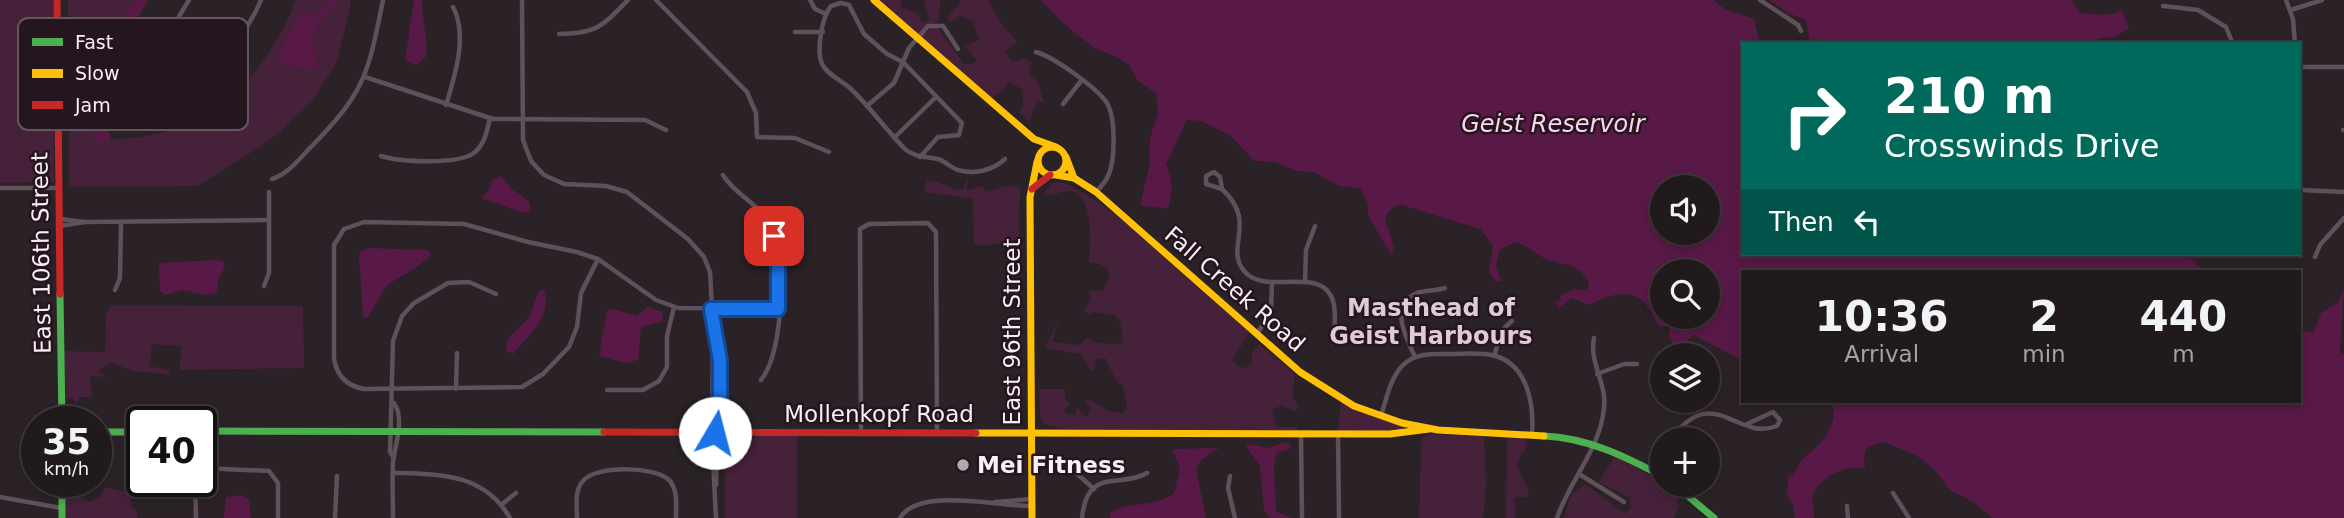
<!DOCTYPE html>
<style>
:root{--surface:#201a1d;--page:#282326;--text:#f1f3f6;--muted:#a2a1a4;--line:#3d383b}
body{margin:0;font-family:"DejaVu Sans",sans-serif;background:var(--page);color:var(--text);height:100vh;display:flex;flex-direction:column;font-size:26px;white-space:nowrap}
*{box-sizing:border-box;margin:0}
p{font-size:23px;color:var(--muted)}
.icon{flex:none;width:38px;height:38px;fill:none;stroke:currentColor;stroke-width:2;stroke-linecap:round;stroke-linejoin:round}
.map{position:relative;flex:1;overflow:hidden}
.panel{position:absolute;left:1741px;top:270px;width:560px;height:133px;display:flex;flex-direction:column;background:var(--surface);border-radius:0px;box-shadow:0 4px 10px #0003,0 0 0 2px var(--line)}
.panel>*{flex:none}
.top-card{position:absolute;left:1741px;top:42px;width:560px;height:214px;border-radius:0px;box-shadow:0 4px 10px #0003,0 0 0 2px var(--line);background:#00695c;color:#fff;overflow:hidden}
.buttons{position:absolute;left:1650px;top:175px;display:grid;gap:14px}
.buttons a{display:grid;place-items:center;width:70px;height:70px;border-radius:50%;background:var(--surface);box-shadow:0 4px 10px #0003,0 0 0 2px var(--line);font-size:35px}
.speed{position:absolute;left:21px;top:406px;display:flex;gap:14px;font-size:35px;font-weight:700;text-align:center}
.speed>*{display:grid;place-content:center;width:91px;height:91px;border-radius:50%;background:var(--surface);box-shadow:0 4px 10px #0003,0 0 0 2px var(--line);line-height:1}
.speed small{font-size:18px;font-weight:400}
.speed .limit{border:4px solid #111;border-radius:10px;background:#fff;color:#111}
.pin{position:absolute;display:grid;place-items:center;width:60px;height:60px;color:#fff;margin:-30px;border-radius:14px;box-shadow:0 4px 10px #0006}
.me{position:absolute;width:77px;margin:-38px;rotate:8deg;stroke-linejoin:round;filter:drop-shadow(0 0 5px #0008)}
.turn{display:flex;align-items:center;gap:24px;height:147px;padding:0 28px;font-size:32px}
.turn .icon{width:91px;height:91px;stroke-width:2.5}
.turn b{display:block;font-size:49px;line-height:60px}
.then{display:flex;align-items:center;height:66px;padding:0 28px;background:#0003;gap:14px;font-size:26px}
.eta{display:flex;justify-content:space-evenly;align-items:center;height:119px;text-align:center}
.eta b{font-size:42px;font-weight:800;line-height:49px}
.map>svg:first-child{display:block}
.green{fill:#46213a}
.water{fill:#581946;fill-rule:evenodd}
.lines{fill:none;stroke-linecap:round;stroke-linejoin:round}
.street{stroke:#5f5059;stroke-width:4.5}
.fast{stroke:#4caf50;stroke-width:7}
.slow{stroke:#ffc107;stroke-width:7}
.jam{stroke:#c62828;stroke-width:7}
.route-casing{stroke:#114b97;stroke-width:18}
.route{stroke:#1a73e8;stroke-width:12}
.poi-dot{fill:#b1a7ad;stroke:#24151f;stroke-width:2.5}
.labels{text-anchor:middle;dominant-baseline:central;stroke-width:5;stroke-linejoin:round;paint-order:stroke}
.street-label{font-size:23px;fill:#faeff5;stroke:#24151f}
.poi-label{font-size:23px;font-weight:bold;fill:#faeff5;stroke:#24151f;text-anchor:start}
.water-label{font-size:24px;font-style:italic;fill:#fed3ed;stroke:#24151f}
.neighbourhood-label{font-size:24px;font-weight:bold;fill:#dfcad7;stroke:#24151f}
.key{fill:#24151f;stroke:#64565f;stroke-width:2}
.key-label{font-size:19px;fill:#faeff5}
</style>
<div class="map">
<svg width="2344" height="518" viewBox="0 0 2344 518">
<rect width="100%" height="100%" fill="#2a2227"/>
<!-- green -->
<g class="green">
<polygon points="0,0 53,0 54,182 0,183"/>
<path d="M 68,0 L 148,0 L 136,21 L 134,61 L 114,66 L 99,89 L 110,139 C 149,140 194,125 227,102 C 249,86 289,27 295,0 L 350,0 L 350,9 L 337,62 L 312,101 L 278,134 L 250,153 L 198,186 L 69,187 Z"/>
<polygon points="876,0 900,0 902,8 917,13 922,23 929,19 924,0 941,0 938,22 924,27 927,32 931,27 938,28 963,63 969,65 978,61 964,46 979,40 973,21 960,16 950,23 946,18 962,0 988,0 1001,23 1017,42 1005,52 1013,62 1023,58 1032,62 1029,74 1038,82 1044,103 1037,100 1029,121 1020,113 1023,105 1022,89 1009,82 1003,91 991,98"/>
<path d="M 968,176 L 967,190 L 982,186 L 986,192 L 1005,186 L 1020,187 L 1019,240 C 1003,240 990,248 974,244 L 973,199 L 924,192 L 927,181 C 942,180 952,191 963,190 Z"/>
<path d="M 1059,182 C 1101,191 1212,299 1250,332 L 1232,360 L 1243,369 L 1252,363 L 1252,352 L 1260,344 L 1295,375 L 1292,398 L 1299,405 L 1295,411 L 1281,406 L 1272,409 L 1276,427 L 1297,427 L 1298,431 L 1064,429 L 1043,424 L 1040,416 L 1039,389 L 1064,389 L 1066,401 L 1070,404 L 1064,410 L 1067,414 L 1075,415 L 1077,408 L 1087,417 L 1091,408 L 1084,401 L 1091,400 L 1110,412 L 1122,413 L 1127,408 L 1123,386 L 1117,382 L 1105,358 L 1096,360 L 1094,370 L 1090,370 L 1081,354 L 1045,348 L 1059,319 L 1052,342 L 1080,345 L 1087,337 L 1096,343 L 1121,344 L 1123,339 L 1120,321 L 1114,315 L 1094,312 L 1090,315 L 1084,310 L 1090,300 L 1089,291 L 1102,291 L 1110,276 L 1107,269 L 1098,263 L 1089,263 C 1090,246 1095,196 1071,191 C 1061,190 1053,197 1043,194 L 1052,183 Z"/>
<polygon points="111,305 303,306 304,368 180,370 181,346 152,344 150,366 169,370 169,374 134,371 111,363 98,370 106,377 90,376 92,397 80,397 77,403 70,396 66,400 63,351 105,352 106,313"/>
<polygon points="1341,402 1401,426 1402,430 1338,433"/>
<polygon points="1432,434 1484,436 1486,485 1483,518 1419,518 1421,448 1422,438"/>
<polygon points="797,435 797,518 725,518 725,437"/>
<polygon points="1507,436 1524,437 1527,448 1522,452 1517,465 1529,492 1526,497 1515,497 1515,518 1506,518"/>
<polygon points="1615,456 1674,489 1679,505 1674,518 1564,518 1571,494 1585,484 1625,514 1631,508 1630,498 1599,482"/>
<polygon points="105,487 131,493 131,507 136,510 138,518 65,518 64,494 70,492 90,502 100,497"/>
</g>
<!-- water -->
<g class="water">
<path d="M 138,0 L 148,0 L 136,21 L 134,61 L 114,66 L 99,89 L 110,136 L 106,141 L 96,143 L 91,129 L 94,117 L 78,96 C 94,68 131,45 128,7 Z"/>
<polygon points="330,0 339,0 318,24 311,42 319,66 308,71 279,61 277,55 300,14 319,13"/>
<path d="M 414,0 L 422,0 C 422,21 428,34 426,57 L 416,65 L 405,60 Z"/>
<path d="M 1041,0 L 1713,0 L 1725,9 L 1754,19 L 1760,44 L 1743,44 L 1743,254 L 2186,254 L 2205,271 L 1743,271 L 1743,361 L 1694,335 L 1676,351 L 1669,336 L 1670,323 L 1662,328 C 1653,321 1655,318 1650,310 C 1635,284 1609,295 1589,305 L 1572,298 L 1559,308 L 1555,303 L 1561,299 L 1560,296 L 1573,289 L 1587,291 L 1589,281 C 1572,261 1572,267 1552,261 C 1540,258 1529,247 1517,242 L 1500,249 L 1496,265 L 1501,281 L 1496,281 L 1489,273 L 1493,246 L 1480,229 L 1402,205 C 1391,207 1389,210 1385,220 L 1394,247 L 1391,255 L 1368,215 L 1368,204 L 1360,188 L 1339,186 L 1314,172 L 1296,171 L 1275,162 L 1254,161 L 1231,136 L 1201,121 L 1187,120 L 1166,164 C 1173,179 1173,192 1168,209 L 1140,205 L 1149,167 L 1150,138 L 1158,113 L 1156,93 L 1138,81 L 1129,65 L 1117,57 L 1094,48 L 1062,22 ZM 1662,187 L 1708,187 L 1708,233 L 1662,233 ZM 1662,271 L 1708,271 L 1708,317 L 1662,317 Z"/>
<path d="M 1770,0 L 2072,0 L 2079,12 C 2092,15 2111,17 2122,10 L 2129,28 L 2113,38 L 2106,37 L 2082,44 L 1810,44 L 1806,20 L 1788,13 Z"/>
<polygon points="501,176 512,189 529,201 531,211 524,213 481,198 487,193 493,179"/>
<polygon points="370,248 428,250 431,255 417,267 387,285 368,317 363,317 359,256 361,251"/>
<polygon points="216,260 223,261 225,267 218,279 217,293 207,295 182,290 165,295 160,291 159,263"/>
<path d="M 544,289 C 553,317 528,336 513,354 L 505,350 L 509,337 L 529,318 L 538,292 Z"/>
<path d="M 2344,289 L 2340,352 L 2344,354 L 2344,518 L 1993,518 L 1973,502 L 1950,490 L 1934,469 L 1916,455 L 1884,442 L 1867,447 L 1864,457 L 1865,468 C 1846,465 1820,476 1813,496 C 1811,502 1815,511 1814,518 L 1795,518 L 1793,504 L 1787,495 L 1788,478 C 1798,472 1797,464 1805,457 C 1821,444 1835,431 1834,408 L 1826,401 L 2300,401 L 2300,332 L 2314,332 L 2321,313 L 2338,302 Z"/>
<polygon points="648,307 662,312 663,321 641,327 638,360 626,363 599,356 607,310 614,309 636,316"/>
<polygon points="1283,443 1289,443 1292,448 1277,453 1274,466 1276,512 1293,518 1270,518 1264,510 1260,466 1246,446 1250,444 1267,448"/>
<path d="M 1219,448 L 1201,460 L 1196,469 L 1206,518 L 1110,518 L 1110,513 C 1129,500 1154,509 1174,493 L 1180,468 L 1172,449 Z"/>
<polygon points="241,495 249,499 251,518 224,518 226,497"/>
</g>
<g class="lines">
<!-- street -->
<g class="street">
<polyline points="522,0 523,140 531,161 544,175 564,184 606,186 627,192 688,239 704,257 710,272 713,326 720,360 716,485"/>
<polyline points="656,0 747,92 756,113 757,137 795,138 829,152"/>
<polyline points="810,0 815,9 826,14"/>
<polyline points="1760,0 1798,25 1801,31"/>
<polyline points="2286,0 2293,19 2295,44"/>
<polyline points="2163,6 2198,10 2226,27 2233,44"/>
<polyline points="2291,10 2322,0"/>
<polyline points="795,32 823,32"/>
<path d="M 559,34 C 597,34 602,26 628,0"/>
<path d="M 1036,52 C 1054,57 1097,88 1107,103 C 1116,119 1115,158 1109,174 C 1106,181 1101,187 1096,192"/>
<polyline points="2300,67 2344,67"/>
<polyline points="365,77 493,119 645,120 666,130"/>
<path d="M 188,87 C 164,46 164,40 189,0"/>
<path d="M 137,98 C 185,114 246,38 261,0"/>
<polyline points="1063,104 1081,81"/>
<path d="M 446,105 C 455,76 468,35 453,7"/>
<polyline points="868,105 894,83 909,48 928,26 943,26 958,49"/>
<polyline points="2343,130 2344,130"/>
<polyline points="894,138 936,97"/>
<path d="M 381,156 C 400,162 457,165 474,153 C 485,144 487,131 490,118"/>
<path d="M 920,157 L 938,137 L 959,135 L 962,123 L 903,62 L 887,54 L 864,34 L 849,5 L 841,3 L 831,6 C 822,17 816,50 822,64 C 827,75 842,80 851,89 C 871,108 886,130 906,150 C 917,158 926,156 938,159 C 945,161 951,168 958,170 C 975,175 993,170 1005,159"/>
<polygon points="1214,172 1220,177 1222,189 1206,184 1206,176"/>
<path d="M 723,175 C 734,194 757,202 768,222 C 786,254 785,351 761,380"/>
<path d="M 272,179 C 288,174 299,159 310,148 C 365,92 368,75 383,0"/>
<polyline points="0,188 60,188"/>
<path d="M 1222,189 C 1259,223 1223,248 1245,272 C 1267,297 1326,262 1334,305 C 1336,317 1334,331 1334,343"/>
<polyline points="2300,190 2344,192"/>
<polyline points="60,219 85,222 269,220"/>
<polyline points="60,226 85,222"/>
<polyline points="2224,254 2225,255"/>
<polyline points="2315,257 2320,245 2344,218"/>
<path d="M 598,259 L 581,293 L 577,327 L 569,347 L 543,374 L 522,387 L 364,389 C 347,386 337,376 334,359 L 334,245 L 344,229 L 364,222 L 464,224 L 528,242 L 577,252 L 598,259 L 656,300 L 678,308 L 778,309"/>
<polyline points="1305,282 1306,250 1315,226"/>
<polyline points="264,286 269,273 269,192"/>
<polyline points="115,290 120,278 121,222"/>
<polyline points="713,327 712,441 716,518"/>
<polyline points="1257,334 1271,311 1272,282"/>
<polyline points="1494,356 1502,330 1512,321"/>
<path d="M 1415,357 C 1406,337 1388,305 1417,293 C 1426,290 1436,291 1445,288"/>
<polyline points="1597,374 1624,364 1637,364"/>
<polyline points="456,389 457,353"/>
<polyline points="607,390 643,390 659,381 667,367 667,336 674,307"/>
<path d="M 1381,416 C 1386,400 1390,379 1402,366 C 1415,352 1434,354 1452,354 C 1466,354 1482,352 1496,356 C 1528,366 1534,405 1532,433"/>
<polyline points="861,433 860,229 869,224 928,223 936,232 937,433"/>
<polyline points="1301,434 1302,518"/>
<polyline points="1338,434 1339,518"/>
<path d="M 1671,439 C 1714,381 1736,442 1777,426 L 1780,420 L 1773,412 L 1747,424"/>
<polyline points="394,458 390,452 393,341 402,316 414,303 448,283 469,282 496,294"/>
<polyline points="201,468 269,471 278,483 278,518"/>
<polyline points="1649,468 1662,450"/>
<polyline points="1075,472 1094,489"/>
<path d="M 393,473 C 439,474 484,473 510,518"/>
<polyline points="1579,474 1624,502"/>
<polyline points="1230,476 1228,488 1235,518"/>
<polyline points="195,481 196,518"/>
<polyline points="1893,493 1909,518"/>
<polyline points="0,497 61,508"/>
<polyline points="995,502 1032,499"/>
<polyline points="501,505 516,493"/>
<polyline points="1847,506 1848,518"/>
<polyline points="335,518 337,476"/>
<path d="M 393,518 C 393,500 392,481 393,462 C 395,445 405,419 394,403"/>
<path d="M 577,518 C 577,505 574,491 583,481 C 595,465 657,466 670,481 C 678,491 676,506 676,518"/>
<path d="M 900,518 C 919,486 999,507 1032,506"/>
<path d="M 1082,518 C 1087,466 1120,489 1147,473"/>
<path d="M 1557,518 C 1570,479 1600,450 1604,408 C 1607,383 1589,364 1594,338"/>
</g>
<!-- fast -->
<g class="fast">
<polyline points="60,294 62,422"/>
<polyline points="201,431 604,432"/>
<polyline points="96,432 142,432"/>
<path d="M 1544,436 C 1588,438 1624,456 1662,476"/>
<polyline points="62,481 62,518"/>
<polyline points="1675,485 1714,518"/>
</g>
<!-- slow -->
<g class="slow">
<polyline points="874,0 1034,139 1056,147"/>
<circle cx="1052" cy="161" r="14"/>
<polyline points="1066,157 1074,178"/>
<polyline points="1056,175 1074,178 1096,192 1300,372 1354,406 1402,423 1438,430 1544,436"/>
<polyline points="976,433 1390,434 1429,429"/>
<polyline points="1032,518 1030,197 1037,162"/>
</g>
<!-- jam -->
<g class="jam">
<polyline points="57,0 60,294"/>
<polyline points="1032,189 1050,175"/>
<polyline points="604,432 976,433"/>
</g>
</g>
<g class="lines">
<!-- route casing -->
<g class="route-casing">
<polyline id="route" points="715,433 720,433 720,360 711,309 778,309 778,257 774,236"/>
</g>
<!-- route -->
<use href="#route" class="route"/>
</g>
<!-- markers -->
<circle class="poi-dot" cx="963" cy="465" r="7"/>
<g class="labels">
<!-- street labels -->
<g class="street-label">
<text transform="translate(41 253) rotate(-91)">East 106th Street</text>
<text transform="translate(1235 289) rotate(41)">Fall Creek Road</text>
<text transform="translate(1012 332) rotate(-90)">East 96th Street</text>
<text x="879" y="414">Mollenkopf Road</text>
</g>
<!-- poi labels -->
<g class="poi-label">
<text x="977" y="465">Mei Fitness</text>
</g>
<!-- water labels -->
<g class="water-label">
<text x="1553" y="124">Geist Reservoir</text>
</g>
<!-- neighbourhood labels -->
<g class="neighbourhood-label">
<text x="1431" y="308">Masthead of<tspan x="1431" dy="28">Geist Harbours</tspan></text>
</g>
</g>
<!-- legend -->
<rect x="18" y="18" width="230" height="112" rx="10" class="key"/>
<rect x="32" y="38" width="31" height="8" fill="#4caf50"/>
<rect x="32" y="69" width="31" height="9" fill="#ffc107"/>
<rect x="32" y="101" width="31" height="8" fill="#c62828"/>
<g class="key-label">
<text x="75" y="49">Fast</text>
<text x="75" y="80">Slow</text>
<text x="75" y="112">Jam</text>
</g>
</svg>
<div class="buttons">
<a><svg class="icon" aria-label="sound" viewBox="0 0 24 24"><path d="M4 9h4l5-4v14l-5-4H4zM17 9q2 3 0 6"/></svg></a>
<a><svg class="icon" aria-label="search" viewBox="0 0 24 24"><circle cx="10" cy="10" r="6"/><path d="M15 15l6 6"/></svg></a>
<a><svg class="icon" aria-label="layers" viewBox="0 0 24 24"><path d="M12 4l9 5-9 5-9-5zM3 14l9 5 9-5"/></svg></a>
<a>+</a>
</div>
<div class="speed"><div>35<small>km/h</small></div><div class="limit">40</div></div>
<div class="pin" style="left:774px;top:236px;background:#d93025"><svg class="icon" aria-label="arrive" viewBox="0 0 24 24"><path d="M6 21V4h12l-3 4 3 4H6"/></svg></div>
<svg class="me" style="left:715px;top:433px" viewBox="-20 -20 40 40"><circle r="19" fill="#fff"/><path d="M0-13L10 11 0 6-10 11z" fill="#1a73e8"/></svg>
<div class="top-card">
<div class="turn"><svg class="icon" aria-label="right" viewBox="0 0 24 24"><path d="M7 20v-9h11M14 6l5 5-5 5"/></svg><div><b>210 m</b>Crosswinds Drive</div></div>
<div class="then">Then<svg class="icon" aria-label="left" viewBox="0 0 24 24"><path d="M17 20v-9H6M10 6l-5 5 5 5"/></svg></div>
</div>
<section class="panel">
<div class="eta">
<div><b>10:36</b><p>Arrival</p></div>
<div><b>2</b><p>min</p></div>
<div><b>440</b><p>m</p></div>
</div>
</section>
</div>
